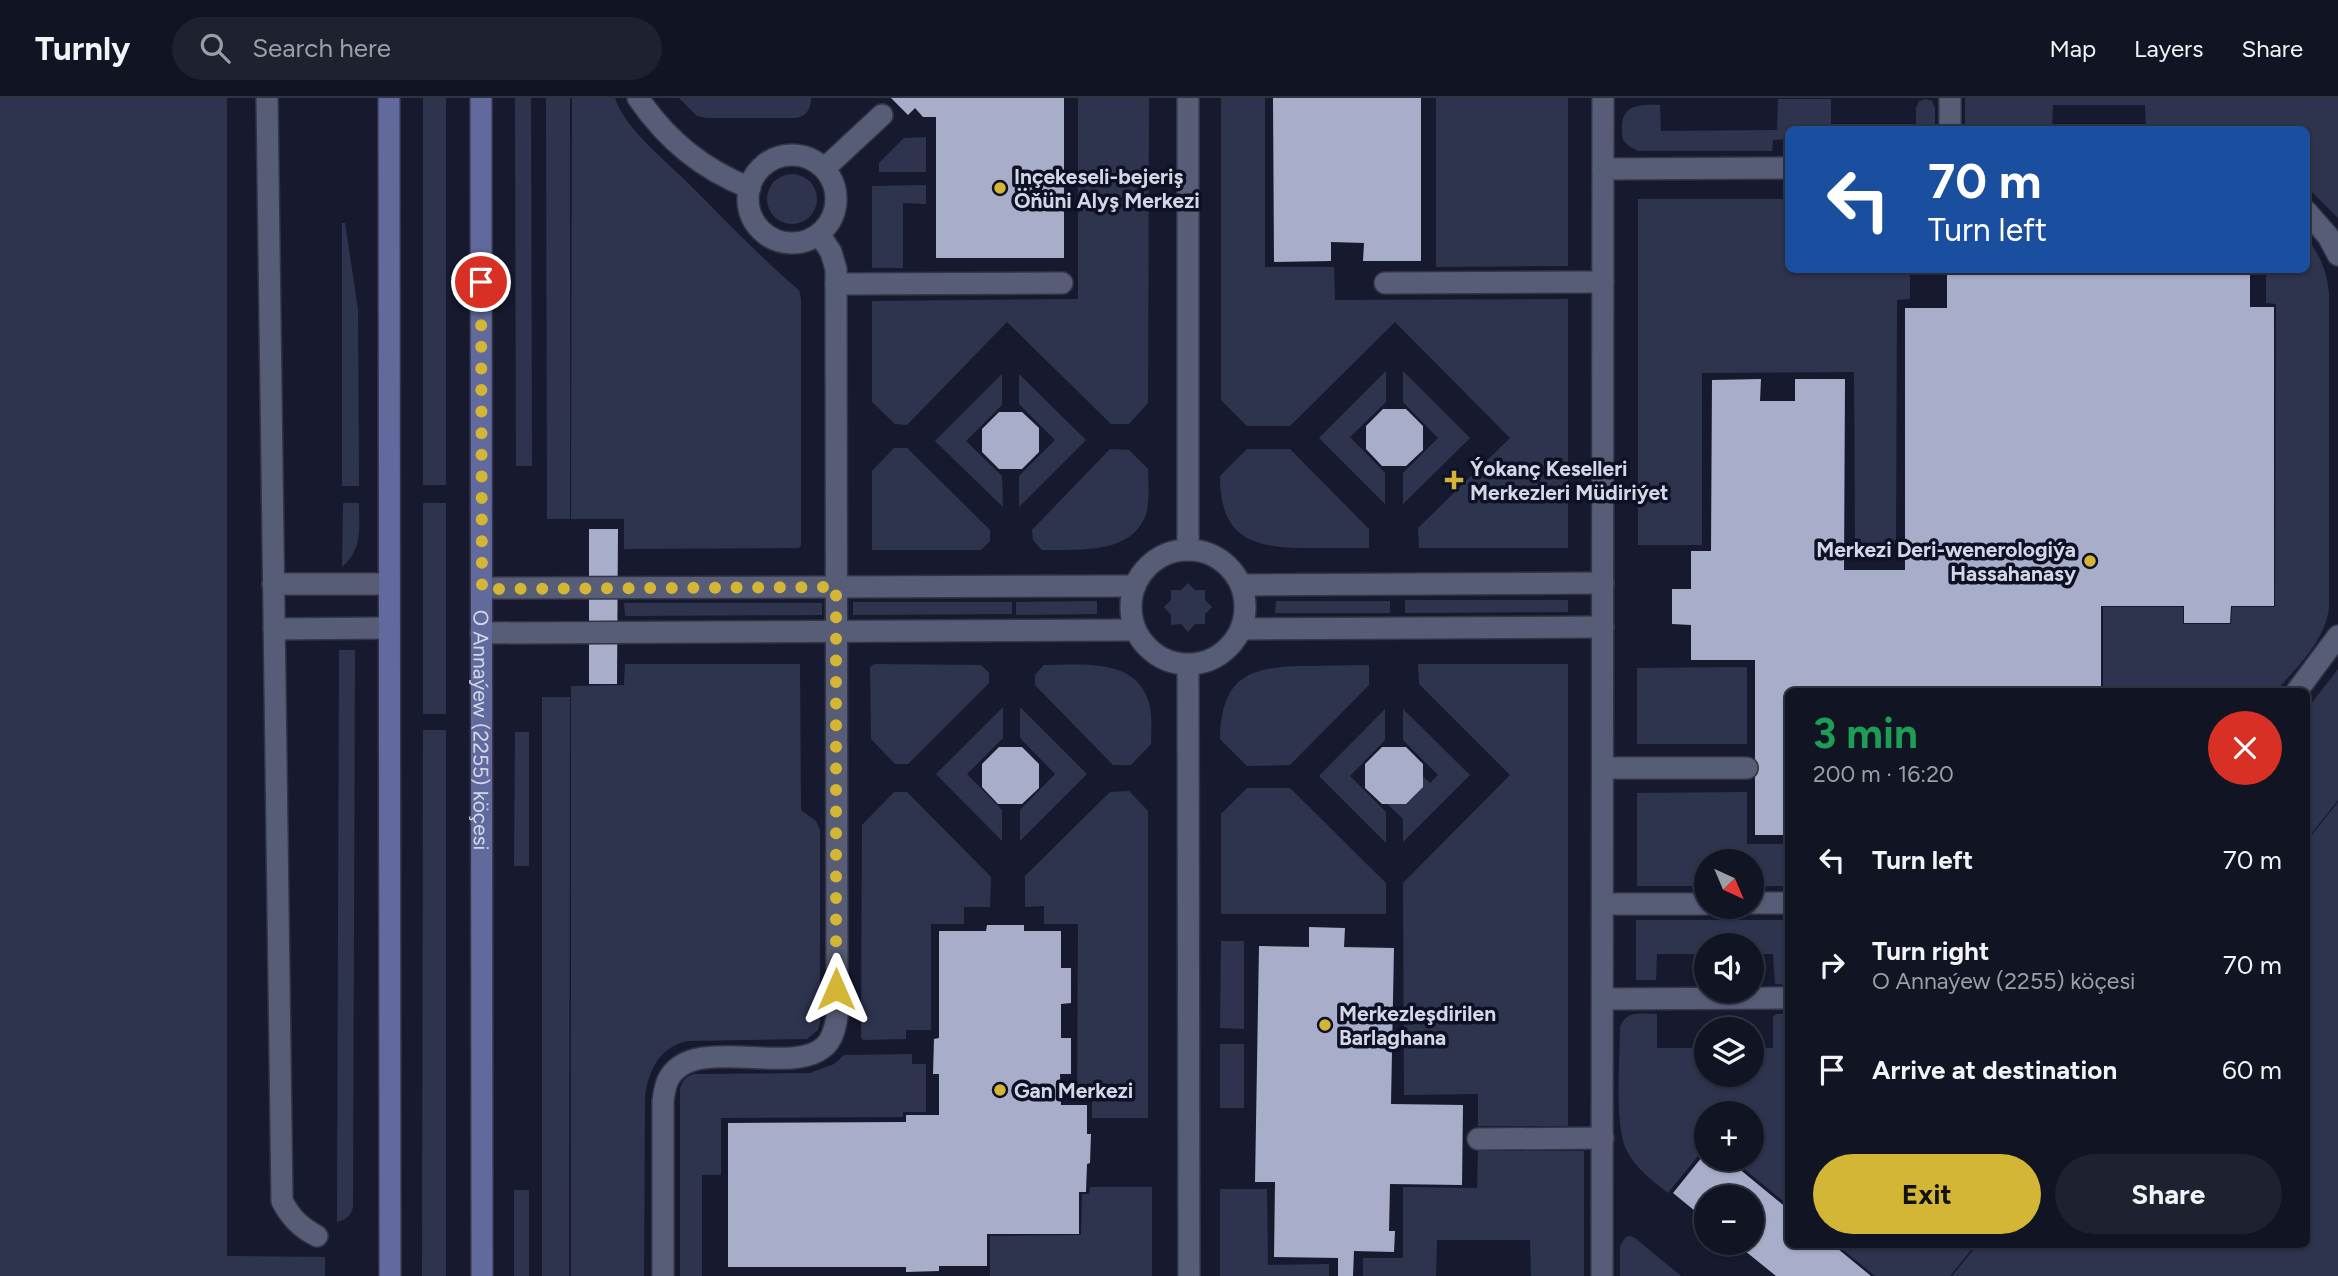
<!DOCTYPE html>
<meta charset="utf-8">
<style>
:root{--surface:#111423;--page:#1e2130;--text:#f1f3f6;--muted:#9c9ea6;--line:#303341;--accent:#d3b635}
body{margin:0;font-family:Figtree,sans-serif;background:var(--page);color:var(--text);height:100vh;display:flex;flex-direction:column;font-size:26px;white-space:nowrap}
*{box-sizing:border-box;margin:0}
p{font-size:23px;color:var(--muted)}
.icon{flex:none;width:38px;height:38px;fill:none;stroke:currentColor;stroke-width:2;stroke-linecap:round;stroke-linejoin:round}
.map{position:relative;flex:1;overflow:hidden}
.sheet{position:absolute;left:1785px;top:590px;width:525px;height:560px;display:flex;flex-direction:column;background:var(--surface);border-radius:10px;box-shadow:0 2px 5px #0004,0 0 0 2px var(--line)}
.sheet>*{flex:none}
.guide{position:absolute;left:1785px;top:28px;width:525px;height:147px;border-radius:10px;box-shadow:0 2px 5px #0004,0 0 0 2px var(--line);background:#1a4fa0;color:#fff;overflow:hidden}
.needle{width:46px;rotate:136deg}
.tools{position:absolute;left:1694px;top:751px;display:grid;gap:14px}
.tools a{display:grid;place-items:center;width:70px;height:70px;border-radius:50%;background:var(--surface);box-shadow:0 2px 5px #0004,0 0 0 2px var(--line);font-size:35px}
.pin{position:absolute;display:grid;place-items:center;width:60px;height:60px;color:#fff;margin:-30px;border:4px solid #fff;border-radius:50%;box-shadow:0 2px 7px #0007}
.me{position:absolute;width:77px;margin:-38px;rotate:0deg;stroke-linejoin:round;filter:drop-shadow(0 0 5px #0008)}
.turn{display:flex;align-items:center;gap:24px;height:147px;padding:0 28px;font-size:32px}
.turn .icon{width:91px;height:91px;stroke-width:2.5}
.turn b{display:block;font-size:49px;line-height:60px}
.round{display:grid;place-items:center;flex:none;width:74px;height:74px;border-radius:37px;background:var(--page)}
.headline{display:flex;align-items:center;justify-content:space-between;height:119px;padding:0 28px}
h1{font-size:42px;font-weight:700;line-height:52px;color:#1e9e55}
.action{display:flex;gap:14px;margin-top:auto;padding:14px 28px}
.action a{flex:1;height:80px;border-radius:42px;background:var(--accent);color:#111;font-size:28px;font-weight:700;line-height:80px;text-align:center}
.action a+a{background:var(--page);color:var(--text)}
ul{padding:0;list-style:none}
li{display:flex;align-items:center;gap:21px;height:105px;padding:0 28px}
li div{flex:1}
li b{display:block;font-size:26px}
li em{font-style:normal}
header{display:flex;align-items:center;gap:42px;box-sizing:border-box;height:98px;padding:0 35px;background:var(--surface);border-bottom:2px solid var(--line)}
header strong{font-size:33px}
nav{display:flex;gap:38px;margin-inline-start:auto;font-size:24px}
.search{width:490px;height:63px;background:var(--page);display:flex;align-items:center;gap:18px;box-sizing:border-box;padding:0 24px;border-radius:38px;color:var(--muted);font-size:26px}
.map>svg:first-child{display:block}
.green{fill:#2f344e}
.building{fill:#a8aeca}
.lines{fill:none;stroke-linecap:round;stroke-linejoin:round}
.lane-casing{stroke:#323345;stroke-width:24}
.secondary-casing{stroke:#323345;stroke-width:24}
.lane{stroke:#575d76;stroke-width:21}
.secondary{stroke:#61699d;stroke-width:21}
.route{stroke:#d3b635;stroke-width:12;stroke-dasharray:0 21.6}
.poi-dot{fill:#d3b635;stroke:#0e1125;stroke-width:2.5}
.labels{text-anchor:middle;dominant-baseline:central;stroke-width:7;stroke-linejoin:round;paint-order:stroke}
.poi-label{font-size:21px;font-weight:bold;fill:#d4d8e6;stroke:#0e1125;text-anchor:start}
.street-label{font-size:21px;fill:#d4d8e6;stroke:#0e1125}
</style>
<header>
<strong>Turnly</strong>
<div class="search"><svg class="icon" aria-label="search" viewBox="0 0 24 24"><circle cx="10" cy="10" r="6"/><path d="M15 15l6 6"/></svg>Search here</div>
<nav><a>Map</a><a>Layers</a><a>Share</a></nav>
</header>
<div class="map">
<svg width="2338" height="1178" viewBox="0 0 2338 1178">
<rect width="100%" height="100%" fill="#171a2f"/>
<!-- green -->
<g class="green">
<polygon points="0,0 227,0 227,1158 325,1159 325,1178 0,1178"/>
<rect x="423" y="0" width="23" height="387"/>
<polygon points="515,0 531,0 532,368 516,368"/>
<polygon points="546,0 570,0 570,421 547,421"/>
<path d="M 572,0 L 615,0 C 625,31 666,63 689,86 C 725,122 760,159 799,192 L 801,201 L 801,447 L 799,450 L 624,451 L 624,421 L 571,421 Z"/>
<path d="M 679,0 L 811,0 C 811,10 807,18 796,20 L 707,20 L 697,18 Z"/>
<polygon points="1078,0 1149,0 1148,305 1129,326 1111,326 1007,224 907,327 895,326 872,304 872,203 1078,201"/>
<polygon points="1221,0 1265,0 1265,169 1334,169 1335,202 1568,201 1568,450 1419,450 1418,430 1510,340 1395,224 1290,328 1247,328 1221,302"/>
<polygon points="1436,0 1568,0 1568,168 1436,169"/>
<polygon points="1965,0 2338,0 2338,120 2307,89 2306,32 2146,31 2145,7 2053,7 2052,31 1965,31"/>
<path d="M 1778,1 L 1831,1 L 1831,31 L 1788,32 L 1788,41 L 1773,42 L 1772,53 L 1638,53 L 1629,48 L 1623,42 C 1618,9 1632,6 1660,7 L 1661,33 L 1777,32 Z"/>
<polygon points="1926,1 1932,3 1935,10 1935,31 1916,31 1916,10 1919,3"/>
<polygon points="926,39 926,74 879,74 879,65 904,40"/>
<circle cx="792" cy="101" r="25"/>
<polygon points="926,87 926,106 903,105 903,170 872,170 872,88"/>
<polygon points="1638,101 1788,101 1788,172 1910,172 1910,201 1897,202 1896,446 1855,446 1854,274 1702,275 1702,447 1638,447"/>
<polygon points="342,125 345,125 358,211 359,388 342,388"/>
<path d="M 2307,140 C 2320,157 2327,174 2329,195 L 2329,509 C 2326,542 2297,569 2276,593 L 2103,593 L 2103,509 L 2183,509 L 2183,526 L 2231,526 L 2232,509 L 2275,509 L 2276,206 L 2266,205 L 2266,172 L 2306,172 Z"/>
<polygon points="1386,273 1386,304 1350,339 1385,375 1385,406 1319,340"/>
<polygon points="1403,273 1470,340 1403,406 1403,375 1438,340 1403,304"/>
<polygon points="1002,276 1002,307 966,343 1002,378 1003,409 935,343"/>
<polygon points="1019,276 1086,342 1019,409 1019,378 1055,342 1019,306"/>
<polygon points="894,350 907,350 990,432 990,443 981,452 872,452 872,373"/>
<path d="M 1110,351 L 1129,352 L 1148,371 C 1148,385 1150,402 1146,416 C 1132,458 1076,451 1042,452 L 1033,442 L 1032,432 Z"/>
<path d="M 1247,351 L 1290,351 L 1369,431 L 1369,450 C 1349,450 1329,450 1309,450 C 1254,450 1220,442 1220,378 Z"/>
<path d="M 343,405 L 359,405 C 359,430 363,451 342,469 Z"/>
<rect x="423" y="405" width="23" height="211"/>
<polygon points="1188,485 1195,492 1205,492 1205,502 1212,509 1205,516 1205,526 1195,526 1188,534 1181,526 1171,527 1171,517 1164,509 1171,502 1171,492 1181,492"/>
<polygon points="1405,502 1568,502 1568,514 1405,515"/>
<polygon points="1097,503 1097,516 1016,517 1016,504"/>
<polygon points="1276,503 1390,503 1390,515 1275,515"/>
<polygon points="853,504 1012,504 1012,516 853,517"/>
<polygon points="624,505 822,505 822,517 625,518"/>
<path d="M 339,552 L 355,552 L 353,1108 C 352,1117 346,1122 337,1124 Z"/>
<path d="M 625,566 L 800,566 L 801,712 L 816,723 L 820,732 L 820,925 L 818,932 L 807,941 L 688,943 C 659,949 649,972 645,998 L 644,1178 L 571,1178 L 571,588 L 624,587 Z"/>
<polygon points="874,566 981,567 989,575 989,585 908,666 895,666 871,641 870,569"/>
<polygon points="1418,566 1568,566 1568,1028 1478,1028 1478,996 1404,997 1403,785 1510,677 1419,586"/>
<path d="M 1044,567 C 1079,567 1134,559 1148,602 C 1153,616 1151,632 1151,646 L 1131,667 L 1113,667 L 1035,587 L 1035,577 Z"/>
<path d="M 1369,567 L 1369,587 L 1290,667 L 1247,668 L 1220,641 C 1221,576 1252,568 1309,568 C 1329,568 1349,567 1369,567 Z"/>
<polygon points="1747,569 1747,646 1637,646 1637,570"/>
<polygon points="2338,571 2338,702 2307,741 2307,611"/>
<polygon points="542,599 570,599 569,1178 542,1178"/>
<polygon points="1003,609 1003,640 967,676 1002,712 1002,743 936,676"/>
<polygon points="1020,609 1087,676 1020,743 1020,712 1055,676 1020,640"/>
<polygon points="1385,611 1385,642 1350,678 1386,714 1386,745 1319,678"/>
<polygon points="1403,611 1470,677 1403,744 1403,721 1370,689 1402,658 1430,685 1438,677 1403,642"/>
<polygon points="423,632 446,632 446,1178 422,1178"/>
<polygon points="515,634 529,634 529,768 514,768"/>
<polygon points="1247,690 1290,690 1386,785 1386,816 1221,816 1221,716"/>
<polygon points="1129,693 1148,713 1148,1020 1092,1020 1092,1000 1077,1000 1078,826 1044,826 1044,808 1025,809 1025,778 1110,694"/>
<polygon points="894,694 907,694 991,779 990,809 964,809 964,826 931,826 931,932 906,932 906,941 863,942 861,940 862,727"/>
<polygon points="1747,694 1747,746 1788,746 1788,788 1752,788 1752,763 1706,763 1706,788 1637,788 1637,695"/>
<polygon points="2338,704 2338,1178 1952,1178 1978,1146 2306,1146 2307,743"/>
<polygon points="1636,822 1788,822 1788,887 1775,886 1773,856 1752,856 1752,847 1706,847 1706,856 1657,856 1656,882 1636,882"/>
<polygon points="1221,843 1244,843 1244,931 1220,930"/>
<path d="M 1657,916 L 1657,950 L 1706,950 L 1706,976 L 1752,976 L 1752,950 L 1773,950 L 1773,919 L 1776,916 L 1788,916 L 1788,1107 L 1743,1070 L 1765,1044 L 1752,1033 L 1752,1015 L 1706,1015 L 1706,1048 L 1668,1095 C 1653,1083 1636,1071 1627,1053 C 1614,1029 1620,960 1620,930 C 1625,912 1641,916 1657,916 Z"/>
<rect x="1220" y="946" width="24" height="64"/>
<path d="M 912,956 L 912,966 L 926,966 L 926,1014 L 903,1014 L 903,1019 L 721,1020 L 721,1077 L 702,1077 L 702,1178 L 680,1178 L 680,992 C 681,984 686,978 694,976 L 810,975 L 834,966 L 844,957 Z"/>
<polygon points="1478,1053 1584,1053 1584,1178 1531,1178 1530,1142 1437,1142 1436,1178 1363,1178 1363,1160 1403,1160 1403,1089 1477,1090"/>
<polygon points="1090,1089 1152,1089 1152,1178 990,1178 990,1138 1081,1137 1082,1096 1089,1096"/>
<polygon points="1220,1091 1267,1091 1268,1167 1329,1166 1329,1178 1220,1178"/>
<rect x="514" y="1092" width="15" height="86"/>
<polygon points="1630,1138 1635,1140 1681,1178 1620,1178 1620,1148 1626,1139"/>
<polygon points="1976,1146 1950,1178 1875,1178 1837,1147"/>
</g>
<!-- building -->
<g class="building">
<polygon points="891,0 1064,0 1064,160 936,160 936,19 923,19 915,10 908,17"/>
<polygon points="1273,0 1421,0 1421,163 1363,163 1364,145 1331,144 1331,163 1274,164"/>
<polygon points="1947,172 2250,172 2250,209 2274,209 2274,508 2231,508 2230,525 2184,525 2184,508 2101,508 2101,593 1788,593 1788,737 1755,737 1755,562 1691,562 1691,527 1672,526 1672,491 1691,491 1691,453 1711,453 1712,282 1761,281 1760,303 1795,303 1795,281 1845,281 1844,472 1905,472 1905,210 1947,210"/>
<polygon points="1383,311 1406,311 1423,328 1423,352 1406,368 1382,368 1366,351 1366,328"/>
<polygon points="999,314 1022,314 1039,330 1039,354 1022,371 999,371 982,354 982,331"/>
<polygon points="589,431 618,431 617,586 589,586"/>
<polygon points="999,649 1022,649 1039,666 1039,690 1022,706 998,706 982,689 982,666"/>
<polygon points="1382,649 1406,649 1423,666 1423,689 1406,706 1382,706 1365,690 1365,666"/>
<polygon points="987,827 1024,827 1024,833 1061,833 1061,870 1071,870 1071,905 1061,906 1061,940 1071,940 1071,976 1060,976 1061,1007 1087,1007 1087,1036 1091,1036 1090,1065 1087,1066 1086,1094 1079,1094 1079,1136 987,1136 987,1168 939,1168 939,1173 906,1174 906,1169 728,1169 728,1025 906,1024 906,1017 939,1017 939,976 933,976 934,941 939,940 939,833 986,833"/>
<polygon points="1309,829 1345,830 1344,849 1394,850 1391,1006 1463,1007 1462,1087 1390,1086 1389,1133 1395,1133 1394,1154 1354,1153 1353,1178 1338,1178 1338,1160 1274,1159 1275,1084 1255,1084 1259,848 1309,849"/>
<polygon points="1706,1054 1706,1060 1726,1060 1788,1111 1788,1146 1832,1146 1871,1178 1776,1178 1734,1144 1752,1144 1752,1099 1706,1099 1706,1122 1673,1095"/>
</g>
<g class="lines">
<!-- lane casing -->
<g class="lane-casing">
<g id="lane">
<path d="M 267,0 L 282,1103 C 291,1120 300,1129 317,1138"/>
<path d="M 638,0 C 667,42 702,71 750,90"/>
<polyline points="1188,0 1188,452"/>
<polyline points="1950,0 1950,32"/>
<circle cx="792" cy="101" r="44"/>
<polyline points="825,70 882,17"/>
<polyline points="1603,71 1788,70"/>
<polyline points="2306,113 2328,138 2338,157"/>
<polyline points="1385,185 1603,184"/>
<polyline points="836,186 1062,185"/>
<circle cx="1188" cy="509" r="57"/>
<polyline points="273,486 389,486"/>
<polyline points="1241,487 1603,485"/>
<polyline points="482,490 1135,488"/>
<polyline points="274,531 389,530"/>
<polyline points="1241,531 1603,529"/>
<polyline points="481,535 1135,532"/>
<polyline points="1188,567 1189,1178"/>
<polyline points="2297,593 2338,538"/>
<polyline points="1603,670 1747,670"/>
<polyline points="1752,805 1788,805"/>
<polyline points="1603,806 1706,806"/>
<polyline points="1603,901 1788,900"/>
<polyline points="1478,1041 1603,1040"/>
<path d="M 663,1178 L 663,1003 C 664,996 665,988 668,982 C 692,934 792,980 825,948 C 833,941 835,929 837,919 L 836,171 L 831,154 L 819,136"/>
<polyline points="1602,1178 1603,0"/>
</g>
</g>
<!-- secondary casing -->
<g class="secondary-casing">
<g id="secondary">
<polyline points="389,0 390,1178"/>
<path id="s1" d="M 481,0 L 482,1178"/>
</g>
</g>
<!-- lane -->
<use href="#lane" class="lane"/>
<!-- secondary -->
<use href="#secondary" class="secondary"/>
</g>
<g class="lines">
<!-- route -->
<polyline class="route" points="481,184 482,491 836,489 836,891"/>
</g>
<!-- markers -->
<g class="poi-dot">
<circle cx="1000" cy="90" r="7"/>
<path d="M1450.5 371.5h7v7h7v7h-7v7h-7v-7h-7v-7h7z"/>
<circle cx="2090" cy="463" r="7"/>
<circle cx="1325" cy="927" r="7"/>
<circle cx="1000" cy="992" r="7"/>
</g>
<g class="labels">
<!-- poi labels -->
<g class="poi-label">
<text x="1014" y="78">Inçekeseli-bejeriş<tspan x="1014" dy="24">Öňüni Alyş Merkezi</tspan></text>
<text x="1470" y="370">Ýokanç Keselleri<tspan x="1470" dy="24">Merkezleri Müdiriýet</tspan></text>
<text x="2076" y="451" text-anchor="end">Merkezi Deri-wenerologiýa<tspan x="2076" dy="24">Hassahanasy</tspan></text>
<text x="1339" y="915">Merkezleşdirilen<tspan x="1339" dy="24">Barlaghana</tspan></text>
<text x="1014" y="992">Gan Merkezi</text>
</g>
<!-- street labels -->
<g class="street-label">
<text stroke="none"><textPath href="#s1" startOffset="632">O Annaýew (2255) köçesi</textPath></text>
</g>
</g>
</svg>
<div class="tools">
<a><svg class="needle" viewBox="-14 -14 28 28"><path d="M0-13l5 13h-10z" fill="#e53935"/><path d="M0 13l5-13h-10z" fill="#9c9ea6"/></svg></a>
<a><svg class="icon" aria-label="sound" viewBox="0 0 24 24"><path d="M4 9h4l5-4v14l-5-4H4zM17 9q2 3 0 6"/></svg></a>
<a><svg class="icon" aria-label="layers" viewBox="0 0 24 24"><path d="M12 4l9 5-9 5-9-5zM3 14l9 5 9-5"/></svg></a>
<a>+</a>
<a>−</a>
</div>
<div class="pin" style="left:481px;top:184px;background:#d93025"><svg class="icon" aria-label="arrive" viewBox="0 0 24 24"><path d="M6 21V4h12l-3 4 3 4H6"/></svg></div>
<svg class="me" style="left:836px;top:891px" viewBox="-20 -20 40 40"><path d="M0-17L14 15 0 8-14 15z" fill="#d3b635" stroke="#fff" stroke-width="4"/></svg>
<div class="guide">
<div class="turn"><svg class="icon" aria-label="left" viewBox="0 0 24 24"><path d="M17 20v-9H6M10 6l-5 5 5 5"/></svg><div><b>70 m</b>Turn left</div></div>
</div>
<section class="sheet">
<div class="headline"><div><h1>3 min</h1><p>200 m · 16:20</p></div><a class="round" style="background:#d93025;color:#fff"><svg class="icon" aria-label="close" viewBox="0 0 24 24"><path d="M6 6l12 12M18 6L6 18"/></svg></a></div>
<ul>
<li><svg class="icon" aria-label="left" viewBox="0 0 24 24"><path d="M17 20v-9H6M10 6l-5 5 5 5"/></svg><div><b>Turn left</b></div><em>70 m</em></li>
<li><svg class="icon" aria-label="right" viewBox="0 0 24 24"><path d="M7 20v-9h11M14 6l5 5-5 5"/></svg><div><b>Turn right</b><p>O Annaýew (2255) köçesi</p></div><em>70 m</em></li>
<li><svg class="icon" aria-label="arrive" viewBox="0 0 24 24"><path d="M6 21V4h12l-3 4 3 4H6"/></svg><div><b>Arrive at destination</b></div><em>60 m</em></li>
</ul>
<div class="action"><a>Exit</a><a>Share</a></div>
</section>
</div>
